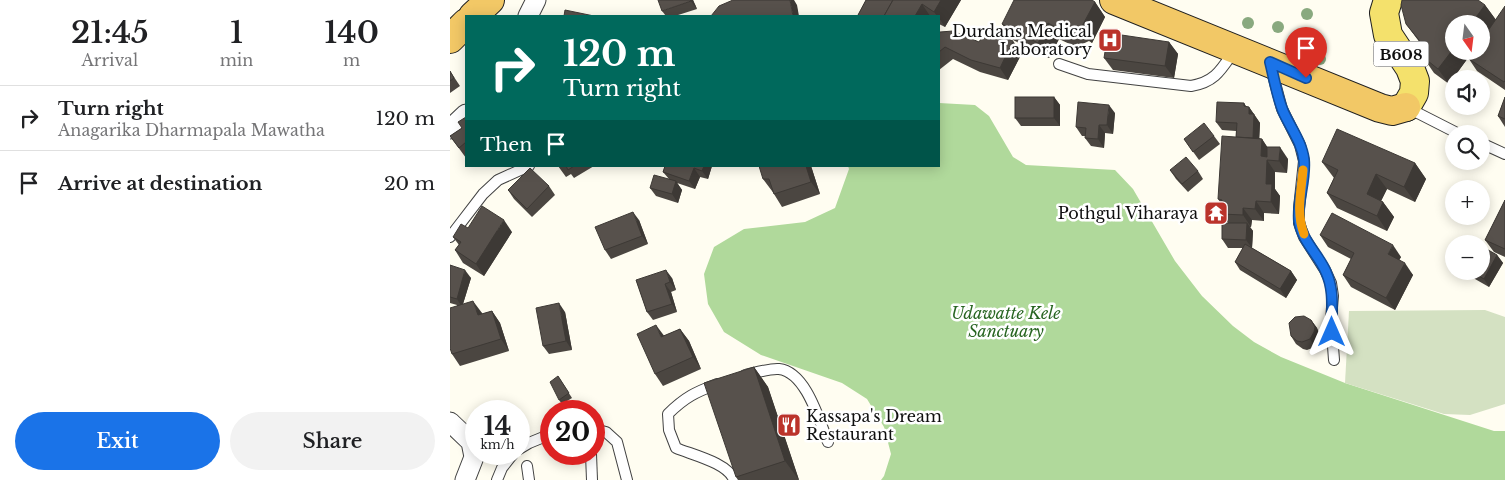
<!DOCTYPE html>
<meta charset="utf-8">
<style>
:root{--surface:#fff;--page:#f2f2f2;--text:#202124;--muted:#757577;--line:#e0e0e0;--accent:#1a73e8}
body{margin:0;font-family:"Libre Baskerville",serif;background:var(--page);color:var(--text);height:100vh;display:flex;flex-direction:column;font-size:19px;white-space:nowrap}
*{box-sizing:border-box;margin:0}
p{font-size:16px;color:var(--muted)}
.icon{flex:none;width:28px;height:28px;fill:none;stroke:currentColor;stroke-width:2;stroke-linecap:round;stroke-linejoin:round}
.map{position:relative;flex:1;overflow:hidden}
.drawer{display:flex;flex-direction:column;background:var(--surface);width:450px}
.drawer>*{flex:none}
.hud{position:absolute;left:15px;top:15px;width:475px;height:152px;border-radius:0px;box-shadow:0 2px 12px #0003;background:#00695c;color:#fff;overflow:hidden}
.needle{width:32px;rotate:166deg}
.fabs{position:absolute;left:995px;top:15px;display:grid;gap:10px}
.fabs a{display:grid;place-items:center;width:45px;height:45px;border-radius:50%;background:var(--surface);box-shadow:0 2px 12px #0003;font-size:25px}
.speed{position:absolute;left:15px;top:400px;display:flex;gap:10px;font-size:25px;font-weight:700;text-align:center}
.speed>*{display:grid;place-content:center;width:65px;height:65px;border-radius:50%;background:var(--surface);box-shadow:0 2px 12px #0003;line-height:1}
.speed small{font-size:12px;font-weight:400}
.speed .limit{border:8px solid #d22;background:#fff;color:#111}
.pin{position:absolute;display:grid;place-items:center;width:42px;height:42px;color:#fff;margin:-51px -21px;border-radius:50% 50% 50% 0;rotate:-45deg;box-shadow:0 0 5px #0007}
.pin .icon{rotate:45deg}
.me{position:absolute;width:55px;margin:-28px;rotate:0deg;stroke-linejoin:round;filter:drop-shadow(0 0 4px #0008)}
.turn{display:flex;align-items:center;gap:18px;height:105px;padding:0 15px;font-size:22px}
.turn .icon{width:65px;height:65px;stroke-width:2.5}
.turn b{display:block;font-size:35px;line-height:42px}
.then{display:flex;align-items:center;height:48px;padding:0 15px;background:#0003;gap:10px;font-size:19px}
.eta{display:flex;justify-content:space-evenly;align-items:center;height:85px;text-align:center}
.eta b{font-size:30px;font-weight:600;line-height:35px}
.action{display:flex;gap:10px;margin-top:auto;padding:10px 15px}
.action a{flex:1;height:58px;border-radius:30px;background:var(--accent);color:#fff;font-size:20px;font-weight:600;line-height:58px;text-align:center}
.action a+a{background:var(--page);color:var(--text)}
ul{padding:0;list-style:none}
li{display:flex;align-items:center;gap:15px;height:65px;padding:0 15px;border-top:1px solid var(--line)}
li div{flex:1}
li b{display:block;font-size:19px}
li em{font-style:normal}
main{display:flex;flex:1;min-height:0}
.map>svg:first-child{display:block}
.forest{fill:#b0d99b}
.cemetery{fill:#d4e1c2}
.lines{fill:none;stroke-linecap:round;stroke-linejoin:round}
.service-casing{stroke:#424242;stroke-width:12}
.minor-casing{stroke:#424242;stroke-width:21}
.primary-casing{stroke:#202020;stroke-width:30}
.trunk-casing{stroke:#202020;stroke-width:30}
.service{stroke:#fff;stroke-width:10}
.minor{stroke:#fff;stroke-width:19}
.primary{stroke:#f4e16c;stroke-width:28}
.trunk{stroke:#f2c866;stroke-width:28}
.tree{fill:#89a97f}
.wall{fill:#4b4641}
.shaded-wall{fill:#3d3935}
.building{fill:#57514c;stroke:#3d3935}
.route-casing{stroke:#114b97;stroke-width:12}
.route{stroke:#1a73e8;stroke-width:9}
.slow{stroke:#f59e0b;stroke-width:9}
.labels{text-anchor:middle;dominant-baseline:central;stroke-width:5;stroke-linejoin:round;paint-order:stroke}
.shield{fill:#fff;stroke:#575757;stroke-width:1}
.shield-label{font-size:15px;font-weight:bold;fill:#0f0f0f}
.poi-label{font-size:16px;fill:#0f0f0f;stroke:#fff;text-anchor:end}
.park-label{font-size:16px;font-style:italic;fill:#286521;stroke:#fff}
</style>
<main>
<section class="drawer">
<div class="eta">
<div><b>21:45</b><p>Arrival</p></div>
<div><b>1</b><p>min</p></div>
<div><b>140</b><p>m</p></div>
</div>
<ul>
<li><svg class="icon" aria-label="right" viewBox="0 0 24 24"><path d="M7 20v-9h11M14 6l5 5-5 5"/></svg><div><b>Turn right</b><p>Anagarika Dharmapala Mawatha</p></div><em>120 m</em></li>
<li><svg class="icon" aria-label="arrive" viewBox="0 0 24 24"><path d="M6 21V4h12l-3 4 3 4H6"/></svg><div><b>Arrive at destination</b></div><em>20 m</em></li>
</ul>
<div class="action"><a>Exit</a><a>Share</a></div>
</section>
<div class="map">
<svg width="1055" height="480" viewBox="0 0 1055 480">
<rect width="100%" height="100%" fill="#fffdf1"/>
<!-- forest -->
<polygon class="forest" points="489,103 525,105 539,116 563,157 576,165 665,170 683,189 725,261 752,296 783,326 804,342 831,357 895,383 1044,431 1055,431 1055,480 431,480 434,476 441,454 434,427 417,399 392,383 311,355 274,332 258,304 254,274 264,247 294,229 355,222 385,208 399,169 398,166 489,166"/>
<!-- cemetery -->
<polygon class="cemetery" points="1035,310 1055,317 1055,404 1020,415 994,414 895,383 899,311"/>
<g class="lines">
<!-- service casing -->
<g class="service-casing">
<g id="service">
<path d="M 609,64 L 638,74 L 741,86 C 765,82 771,70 784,51"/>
<polyline points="821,68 832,109 850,145 854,161 849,208 849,223 854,237 875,270 881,283 883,296 881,319 884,360"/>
<polyline points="956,107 1009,134"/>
<polyline points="1031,143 1055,154"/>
<polyline points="0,237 33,194 48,180 79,166"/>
<path d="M 295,375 C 304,373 321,368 329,369 C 356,372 369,420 378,442"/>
<path d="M 267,384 C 246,392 235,397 218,414 L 219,430 L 226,448 C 243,455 278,463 284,480"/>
<polyline points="144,429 156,432 167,442 177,480"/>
<polyline points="69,449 79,443 101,434"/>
<polyline points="141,454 142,480"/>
<polyline points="77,466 79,480"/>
<polyline points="47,480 52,468 63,454"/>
</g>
</g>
<!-- minor casing -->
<g class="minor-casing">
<g id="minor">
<polyline points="78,16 86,0"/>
<polyline points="0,129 16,114"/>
<polyline points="0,422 21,442 24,457 15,480"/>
</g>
</g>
<!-- primary casing -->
<g class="primary-casing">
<polyline id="primary" points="938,0 934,13 938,35 960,68 965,81 964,93 956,107"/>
</g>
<!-- trunk casing -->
<g class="trunk-casing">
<g id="trunk">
<polyline points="664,0 930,108 942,111 956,107"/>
<polyline points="23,16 40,0"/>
<polyline points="0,39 16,23"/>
</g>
</g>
<!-- service -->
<use href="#service" class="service"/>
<!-- minor -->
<use href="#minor" class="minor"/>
<!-- primary -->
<use href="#primary" class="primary"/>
<!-- trunk -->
<use href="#trunk" class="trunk"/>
</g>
<!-- trees -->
<g class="tree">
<circle cx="857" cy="14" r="6"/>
<circle cx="798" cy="23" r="6"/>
<circle cx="828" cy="27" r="6"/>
<circle cx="870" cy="59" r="6"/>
</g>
<!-- wall -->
<g class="wall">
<polygon points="243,0 247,9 225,16 216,16 212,11"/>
<polygon points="416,0 511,0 495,27 489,24 489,16 409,16 408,15"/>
<polygon points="645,2 655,17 642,43 639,41 626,47 609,39 599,58 563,40 552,24"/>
<polygon points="1035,5 1046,20 1055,7 1055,90 1027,71 1019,59 1041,27 1031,40 1031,24 1004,51 1023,51 999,84 984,73 973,57 976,51 956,24"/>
<polygon points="489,33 529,42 572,53 558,80 530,72 503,59 489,70"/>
<polygon points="719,42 728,54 724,78 663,70 654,58"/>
<polygon points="0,71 10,86 0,93"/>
<polygon points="604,97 610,105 610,126 571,126 565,118"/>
<polygon points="1055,97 1055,127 1048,116"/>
<polygon points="794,103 796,107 799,107 810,123 809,138 812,139 817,147 838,159 837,173 825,172 825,189 830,196 829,214 814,213 814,221 802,220 801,227 800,227 803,231 802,248 841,271 847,280 836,298 790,270 785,262 793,248 778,248 772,239 778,223 772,214 772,205 768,199 786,137 786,131 772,130 766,122"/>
<polygon points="665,113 663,134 655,133 654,148 641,146 635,138 636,136 632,136 626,127"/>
<polygon points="16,117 16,158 0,136 12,128"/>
<polygon points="764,136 770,144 749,160 734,139"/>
<polygon points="872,162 965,163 976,179 965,202 937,189 931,201 933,202 944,217 937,231 887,208 877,193 884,178"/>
<polygon points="108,166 144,166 124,178 121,174 116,177"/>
<polygon points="215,166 262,166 258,179 250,177 245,189 227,183 232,190 228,203 206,196 200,188 219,179 213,172"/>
<polygon points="361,166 370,194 332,207 324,194 322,191 313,179"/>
<polygon points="720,170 748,171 753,179 738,192 726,179"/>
<polygon points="99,186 105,195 82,217 64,199 58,190"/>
<polygon points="1055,200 1055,257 1044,252 1035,240"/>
<polygon points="189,220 198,244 161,259 155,250"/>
<polygon points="18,228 62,232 34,276 13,263 5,250 9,245 3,237"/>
<polygon points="870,235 951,257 949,260 963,275 945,310 901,287 893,275 901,259 878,247"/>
<polygon points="1047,255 1053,263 1039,287 1025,279 1019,271"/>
<polygon points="0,265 21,278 13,304 32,313 32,314 42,311 50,323 59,351 10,366 2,354 7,305 0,303"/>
<polygon points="222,278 226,290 221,292 227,312 203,320 197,312 186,280"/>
<polygon points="115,312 122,350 99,354 93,346"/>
<polygon points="861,320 867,328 870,336 870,340 865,347 857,350 853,349 846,344 841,336"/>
<polygon points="230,329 239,341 251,369 213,386 205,374 214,336"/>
<polygon points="304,367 318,387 349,480 288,480 286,477"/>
<polygon points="108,376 122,398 112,404 109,400"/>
</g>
<!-- shaded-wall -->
<g class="shaded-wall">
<polygon points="240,0 243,0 247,9"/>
<polygon points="340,0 344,0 347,5 349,16 343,16"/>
<polygon points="491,0 511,0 495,27 489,18 489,16 487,16 484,12"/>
<polygon points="645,2 655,17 642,43 631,28"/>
<polygon points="472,4 480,16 465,16"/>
<polygon points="1035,5 1046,20 1031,40 1031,24 1021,24"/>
<polygon points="598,23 609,39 599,58 588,43"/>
<polygon points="563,41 572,53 558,80 550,68"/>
<polygon points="719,42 728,54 724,78 715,66"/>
<polygon points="1004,48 1004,51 1023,51 999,84 988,69"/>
<polygon points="604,97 610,105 610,126 604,118"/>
<polygon points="794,103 799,111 799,107 810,123 809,147 803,139 794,106"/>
<polygon points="659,105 665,113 663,134 657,125"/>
<polygon points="649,125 655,133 654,148 648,139"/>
<polygon points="812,139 820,151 817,160 825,172 825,189 830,196 829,214 821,202 816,184 811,156"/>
<polygon points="830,147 838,159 837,173 829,161"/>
<polygon points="965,163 976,179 965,202 954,187"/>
<polygon points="254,166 262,166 258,179 252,171"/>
<polygon points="356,166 361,166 370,194 361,182"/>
<polygon points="244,168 250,177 245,189 239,181"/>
<polygon points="926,174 937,189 927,209 917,194"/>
<polygon points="226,181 232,190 228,203 222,194"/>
<polygon points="806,201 814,213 814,221 805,209"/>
<polygon points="933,202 944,217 937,231 927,216"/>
<polygon points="793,208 802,220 801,227 793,215"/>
<polygon points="183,212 189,220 198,244 192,236"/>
<polygon points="54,220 62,232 34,276 26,264"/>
<polygon points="797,223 803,231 802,248 796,240"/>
<polygon points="943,245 951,257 946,266 938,254"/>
<polygon points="1047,255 1053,263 1039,287 1034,279"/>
<polygon points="955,263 963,275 945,310 936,298"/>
<polygon points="15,270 21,278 12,307 7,299"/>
<polygon points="216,270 222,278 226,290 220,282"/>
<polygon points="841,271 847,280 836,298 830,289"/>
<polygon points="215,284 221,292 227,312 222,304"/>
<polygon points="23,301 32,313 36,327 28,315"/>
<polygon points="109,303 115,312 122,350 116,341"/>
<polygon points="42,311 50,323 59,351 51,339"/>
<polygon points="861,320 867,328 870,336 870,340 865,347 860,339"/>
<polygon points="206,325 215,337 211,337"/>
<polygon points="230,329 239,341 251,369 243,357"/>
<polygon points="304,367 318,387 349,480 335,461"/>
</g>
<!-- building -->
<g class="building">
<polygon points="208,0 240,0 241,1 212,11"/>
<polygon points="283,0 340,0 343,16 261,16 269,6"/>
<polygon points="416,0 443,0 434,16 410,16 408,15"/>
<polygon points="443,0 491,0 484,12 472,4 465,16 434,16"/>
<polygon points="564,0 642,0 645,2 631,28 628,26 615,32 598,23 588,43 552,24"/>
<polygon points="952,0 1028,0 1035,5 1021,24 1004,24 1004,48 988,69 973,57 977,50 956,24 951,5"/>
<polygon points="1055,6 1055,81 1054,82 1019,59 1024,51 1031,51 1031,41"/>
<polygon points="115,10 144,16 114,16"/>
<polygon points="537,29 563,41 550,68 521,60 495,47 489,52 489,33 490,32 503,31 529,42"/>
<polygon points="658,33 719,42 715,66 654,58"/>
<polygon points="0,71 4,78 0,81"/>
<rect x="565" y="97" width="39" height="21"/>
<polygon points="1055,97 1055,119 1048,116"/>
<polygon points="628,102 659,105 657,125 649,125 648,139 635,138 636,128 626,127"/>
<polygon points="767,102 794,103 794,106 799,107 799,114 804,114 803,138 786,137 787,123 766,122"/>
<polygon points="16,117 16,142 9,148 0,136 12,128 8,122"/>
<polygon points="754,123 764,136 743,152 734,139"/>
<polygon points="887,129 965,163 954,187 926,174 917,194 933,202 927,216 877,193 888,170 872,162"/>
<polygon points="772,136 812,139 811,156 817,157 817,147 830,147 829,161 817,160 816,184 822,184 821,202 806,201 805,209 793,208 793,215 772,214 772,200 768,199"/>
<polygon points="736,157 748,171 732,184 720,170"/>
<polygon points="116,166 124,166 118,170"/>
<polygon points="215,166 254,166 252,171 244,168 239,181 213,172"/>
<polygon points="309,166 356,166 361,182 324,194 319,179 313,179"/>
<polygon points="80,168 99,186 77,209 58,190"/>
<polygon points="204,175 226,181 222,194 200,188"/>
<polygon points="1055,200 1055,249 1035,240"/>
<polygon points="32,206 54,220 26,264 5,250 11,242 3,237 11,224 18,228"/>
<polygon points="183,212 192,236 155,250 145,227"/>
<polygon points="882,213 943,245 938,254 955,263 936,298 893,275 904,253 870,235"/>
<polygon points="772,223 797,223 796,240 772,239"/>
<polygon points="795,244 841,271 830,289 785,262"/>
<polygon points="1033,247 1047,255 1034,279 1020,271 1031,271 1031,249"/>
<polygon points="0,265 15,270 7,299 0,297"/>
<polygon points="216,270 220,282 215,284 222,304 197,312 186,280"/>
<polygon points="23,301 28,315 42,311 51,339 2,354 0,348 0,308"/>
<polygon points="109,303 116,341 93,346 86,308"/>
<polygon points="854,316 861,320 865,327 864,332 860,339 852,342 847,341 841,336 839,323 845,317"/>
<polygon points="206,325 211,337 230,329 243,357 205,374 187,334"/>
<polygon points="304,367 335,461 286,477 254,383"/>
<polygon points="108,376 119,393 109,400 100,382"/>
</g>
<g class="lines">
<!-- route casing -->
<g class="route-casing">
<path id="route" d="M 856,78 L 820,62 C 824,78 827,96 833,111 C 840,127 852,142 854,160 C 856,180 847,201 849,221 C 852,241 869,255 876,272 C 885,292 881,311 882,332"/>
</g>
<!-- route -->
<use href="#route" class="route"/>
<!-- slow -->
<path class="slow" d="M 853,170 C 851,192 846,213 854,234"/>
</g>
<!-- icons -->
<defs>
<g id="hospital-square" transform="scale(1.25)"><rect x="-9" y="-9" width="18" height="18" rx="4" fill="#bb332b" stroke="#fff"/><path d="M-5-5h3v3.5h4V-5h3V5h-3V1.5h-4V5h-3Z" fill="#fff"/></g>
<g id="temple-square" transform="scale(1.25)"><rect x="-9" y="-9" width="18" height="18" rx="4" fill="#bb332b" stroke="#fff"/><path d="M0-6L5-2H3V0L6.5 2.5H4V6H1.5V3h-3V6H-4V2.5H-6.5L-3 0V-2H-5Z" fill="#fff"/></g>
<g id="restaurant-square" transform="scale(1.25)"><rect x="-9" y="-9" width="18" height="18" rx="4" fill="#bb332b" stroke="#fff"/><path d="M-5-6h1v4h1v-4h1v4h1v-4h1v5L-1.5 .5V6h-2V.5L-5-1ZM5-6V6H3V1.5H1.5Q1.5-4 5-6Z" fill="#fff"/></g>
</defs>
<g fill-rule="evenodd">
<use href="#hospital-square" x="660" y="40"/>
<use href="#temple-square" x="766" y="213"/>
<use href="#restaurant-square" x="339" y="425"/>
</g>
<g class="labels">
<!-- shield labels -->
<rect class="shield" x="923.5" y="41.5" width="55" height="25" rx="4"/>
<g class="shield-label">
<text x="951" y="54">B608</text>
</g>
<!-- poi labels -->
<g class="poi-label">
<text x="642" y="31">Durdans Medical<tspan x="642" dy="18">Laboratory</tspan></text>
<text x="748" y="213">Pothgul Viharaya</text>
<text x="356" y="416" text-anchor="start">Kassapa's Dream<tspan x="356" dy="18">Restaurant</tspan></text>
</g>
<!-- park labels -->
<g class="park-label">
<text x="556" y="313">Udawatte Kele<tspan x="556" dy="18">Sanctuary</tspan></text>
</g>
</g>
</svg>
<div class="fabs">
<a><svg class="needle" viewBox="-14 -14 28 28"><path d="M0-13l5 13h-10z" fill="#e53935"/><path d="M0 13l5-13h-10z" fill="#757577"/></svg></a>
<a><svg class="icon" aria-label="sound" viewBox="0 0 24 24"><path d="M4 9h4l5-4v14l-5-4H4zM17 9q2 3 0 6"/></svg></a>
<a><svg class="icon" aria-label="search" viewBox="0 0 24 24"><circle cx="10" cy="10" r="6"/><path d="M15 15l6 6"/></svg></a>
<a>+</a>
<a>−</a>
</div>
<div class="speed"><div>14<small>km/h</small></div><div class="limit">20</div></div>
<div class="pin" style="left:856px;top:78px;background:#d93025"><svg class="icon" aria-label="arrive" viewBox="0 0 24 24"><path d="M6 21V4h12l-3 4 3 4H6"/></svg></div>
<svg class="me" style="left:882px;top:332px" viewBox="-20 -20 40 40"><path d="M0-17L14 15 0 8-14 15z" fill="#1a73e8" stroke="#fff" stroke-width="4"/></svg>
<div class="hud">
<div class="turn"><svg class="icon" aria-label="right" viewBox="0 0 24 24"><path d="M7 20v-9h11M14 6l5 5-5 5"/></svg><div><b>120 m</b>Turn right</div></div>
<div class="then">Then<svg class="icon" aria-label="arrive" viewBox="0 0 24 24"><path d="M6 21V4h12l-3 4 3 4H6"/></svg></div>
</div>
</div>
</main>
